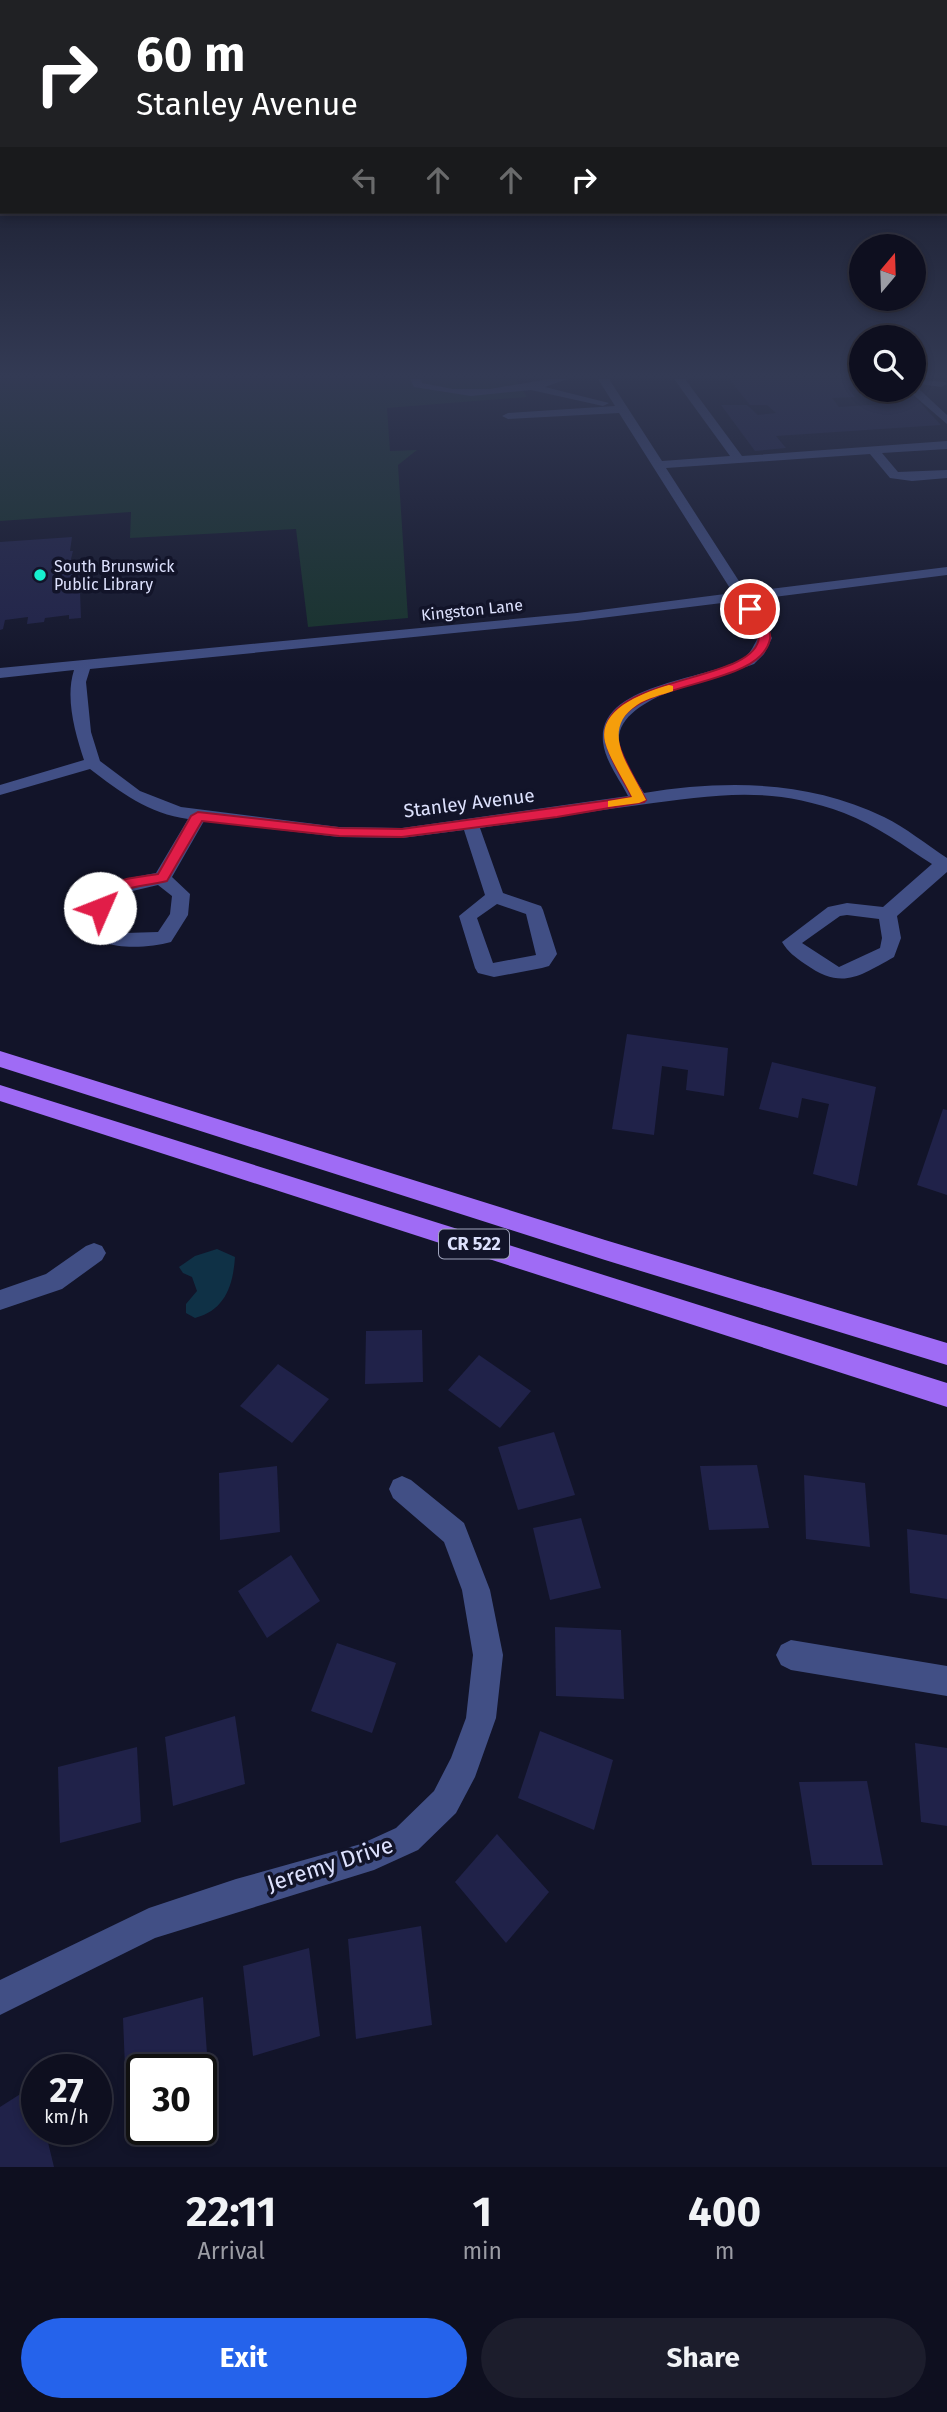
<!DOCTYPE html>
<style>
:root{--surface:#0e0f1f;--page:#1c1d2c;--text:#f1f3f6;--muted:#9b9ca4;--line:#2e2f3d;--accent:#2563eb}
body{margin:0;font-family:"Fira Sans",sans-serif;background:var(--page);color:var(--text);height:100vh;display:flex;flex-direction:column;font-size:26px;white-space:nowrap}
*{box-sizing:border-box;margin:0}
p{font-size:23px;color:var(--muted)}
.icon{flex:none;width:38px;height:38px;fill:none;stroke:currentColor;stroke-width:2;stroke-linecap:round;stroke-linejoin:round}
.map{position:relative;height:2167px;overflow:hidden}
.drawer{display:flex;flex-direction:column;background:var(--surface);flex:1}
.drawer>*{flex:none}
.hud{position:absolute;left:0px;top:0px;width:948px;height:214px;box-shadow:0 4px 10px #0003,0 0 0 2px var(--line);background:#202124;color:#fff;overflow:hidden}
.needle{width:46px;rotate:19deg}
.buttons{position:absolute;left:849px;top:234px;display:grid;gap:14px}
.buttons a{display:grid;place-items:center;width:77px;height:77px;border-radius:50%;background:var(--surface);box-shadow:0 4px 10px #0003,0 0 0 2px var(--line);font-size:35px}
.speed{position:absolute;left:21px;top:2054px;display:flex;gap:14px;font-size:35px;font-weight:700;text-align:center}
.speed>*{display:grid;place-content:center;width:91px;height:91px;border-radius:50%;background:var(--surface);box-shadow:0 4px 10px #0003,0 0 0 2px var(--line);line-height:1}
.speed small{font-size:18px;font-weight:400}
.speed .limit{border:4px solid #111;border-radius:10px;background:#fff;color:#111}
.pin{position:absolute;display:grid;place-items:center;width:60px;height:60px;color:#fff;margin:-30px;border:4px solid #fff;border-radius:50%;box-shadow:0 2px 7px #0007}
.me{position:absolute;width:77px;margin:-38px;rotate:46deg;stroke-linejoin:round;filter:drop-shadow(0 0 5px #0008)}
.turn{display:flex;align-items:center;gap:24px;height:147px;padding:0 21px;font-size:32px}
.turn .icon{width:91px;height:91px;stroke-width:2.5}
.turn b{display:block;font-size:49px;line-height:60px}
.lanes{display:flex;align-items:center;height:66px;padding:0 21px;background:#0003;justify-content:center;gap:35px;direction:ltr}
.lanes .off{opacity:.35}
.eta{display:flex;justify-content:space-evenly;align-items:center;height:119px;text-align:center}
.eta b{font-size:42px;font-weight:700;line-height:49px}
.action{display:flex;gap:14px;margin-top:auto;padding:14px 21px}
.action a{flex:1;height:80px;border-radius:42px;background:var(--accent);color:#fff;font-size:28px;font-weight:700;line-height:80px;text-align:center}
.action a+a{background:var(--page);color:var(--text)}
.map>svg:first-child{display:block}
.green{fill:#16332a}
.water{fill:#0f3146}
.building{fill:#202249}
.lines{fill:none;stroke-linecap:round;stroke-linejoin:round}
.minor{fill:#414f85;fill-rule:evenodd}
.major{fill:#9f6bf5;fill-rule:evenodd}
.route{fill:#e11d48;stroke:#92132f;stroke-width:2}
.slow{fill:#f59e0b}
.poi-dot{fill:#16f0cf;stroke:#121429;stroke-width:2.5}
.labels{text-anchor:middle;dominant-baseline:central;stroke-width:7;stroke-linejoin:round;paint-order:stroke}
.far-poi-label{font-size:16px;fill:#dde1fd;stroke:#121429;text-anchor:start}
.far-street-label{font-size:16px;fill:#dde1fd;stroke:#121429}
.shield{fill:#121429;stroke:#a0a4bd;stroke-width:2}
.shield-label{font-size:18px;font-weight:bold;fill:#dde1fd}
.street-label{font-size:19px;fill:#dde1fd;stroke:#121429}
.near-street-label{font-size:23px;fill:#dde1fd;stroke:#121429}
</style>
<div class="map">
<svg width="947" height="2167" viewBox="0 0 947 2167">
<rect width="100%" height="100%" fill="#121429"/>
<!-- green -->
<polygon class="green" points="0,379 515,379 527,397 387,408 390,451 417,450 398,465 408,618 308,627 296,529 130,538 131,512 0,521"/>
<!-- water -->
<path class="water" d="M 217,1249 L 235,1257 C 233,1286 225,1310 195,1318 L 186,1313 L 186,1304 L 197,1291 L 192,1277 L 183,1273 L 179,1267 L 195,1256 Z"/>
<!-- building -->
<g class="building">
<polygon points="729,379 856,379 859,383 854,383 857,386 847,387 855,397 832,398 839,407 898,403 891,396 913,395 941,425 776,436 786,448 755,451 721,405 747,405 758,415 776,413 767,405 750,405"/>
<polygon points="72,537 70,551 73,551 70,563 82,562 76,591 80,591 81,618 69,619 69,615 45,618 44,622 27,624 28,617 5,620 3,629 0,630 0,542"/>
<polygon points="627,1034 728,1048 724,1096 686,1090 688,1070 662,1066 654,1135 612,1129"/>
<polygon points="772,1062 876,1087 857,1186 813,1174 829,1104 802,1098 798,1118 759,1109"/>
<polygon points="943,1109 947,1110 947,1195 917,1185"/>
<polygon points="422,1330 423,1382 365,1384 366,1331"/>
<polygon points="479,1355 531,1391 500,1428 448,1390"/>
<polygon points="278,1364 329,1399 292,1443 240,1406"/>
<polygon points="554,1432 575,1495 518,1510 498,1447"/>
<polygon points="757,1465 769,1528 709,1530 700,1466"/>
<polygon points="277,1466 280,1532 220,1540 219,1473"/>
<polygon points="804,1475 865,1483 870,1547 806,1539"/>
<polygon points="581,1518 601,1588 550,1600 533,1528"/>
<polygon points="907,1529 947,1535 947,1599 910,1593"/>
<polygon points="291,1555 320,1601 267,1638 238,1591"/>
<polygon points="555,1627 621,1630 624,1699 556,1696"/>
<polygon points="337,1643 396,1663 372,1733 311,1711"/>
<polygon points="235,1716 245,1784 173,1806 165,1737"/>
<polygon points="540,1731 613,1760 594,1830 518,1798"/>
<polygon points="915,1743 947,1748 947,1826 921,1822"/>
<polygon points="137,1747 141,1822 60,1843 58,1767"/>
<polygon points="867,1781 883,1865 812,1865 799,1782"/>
<polygon points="497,1834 549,1892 506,1943 455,1882"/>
<polygon points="421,1926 432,2025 356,2039 348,1939"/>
<polygon points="309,1948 320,2036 253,2056 243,1966"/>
<polygon points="203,1997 210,2096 201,2098 201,2070 142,2070 142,2114 127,2118 123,2018"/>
<polygon points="33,2086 37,2100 37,2130 45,2130 54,2167 0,2167 0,2107"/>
</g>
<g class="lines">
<!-- minor -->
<g class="minor">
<polygon points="410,379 421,379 422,383 453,389 490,389 549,379 567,379 545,387 609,403 603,406 531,390 471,396 414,387"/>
<path d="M 598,379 L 609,379 L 662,461 L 730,456 L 674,379 L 685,379 L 742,456 L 947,441 L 947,449 L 882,453 L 898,472 L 947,470 L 947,478 L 912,481 L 890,478 L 870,454 L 666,468 L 746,592 L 947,567 L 947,575 L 751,600 L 772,638 L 764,654 L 754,664 C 721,677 619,695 619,739 C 619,758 635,778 644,793 C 726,780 807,780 884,817 C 906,828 926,844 947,858 L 947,872 L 897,916 L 901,938 L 894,957 C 858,977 842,990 805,964 C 795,957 788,952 782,942 L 828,907 L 847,903 L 883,907 L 932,864 C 904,846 876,825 844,813 C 769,785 715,795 639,805 C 586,812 533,821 480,828 L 503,893 L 541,906 L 543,910 L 557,954 L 549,966 L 542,968 L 494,977 L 478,973 L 475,968 L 459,916 L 485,895 L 464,830 L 402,838 L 339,837 L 204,821 L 172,877 L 190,894 L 188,915 L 171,942 C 144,949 97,952 80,925 C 104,885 110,881 156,873 L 188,819 C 149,814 120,792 90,769 L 0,795 L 0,785 L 84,760 C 75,733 65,698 74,670 L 0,678 L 0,668 L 577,613 L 733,593 L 619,413 L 508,419 L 502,416 L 508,413 L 615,406 ZM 738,601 L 758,638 C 754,644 752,651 746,656 C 713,681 597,681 603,742 C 605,761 620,780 628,796 L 402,828 L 339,827 L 181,807 L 140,791 L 100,761 L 91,732 L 86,682 L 90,669 L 577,621 ZM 158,885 L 172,896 L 170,914 L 158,932 L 125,933 L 100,923 L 124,893 ZM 497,904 L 526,914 L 536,955 L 493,963 L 477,918 ZM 847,915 L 879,919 L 882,938 L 880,948 L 839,967 L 802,943 L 840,916 Z"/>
<polygon points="914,379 945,382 947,384 941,387 920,384 920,390 947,415 947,424 911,393 909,390 914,390"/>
<polygon points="94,1243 102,1246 106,1253 102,1260 62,1289 0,1310 0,1290 46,1274 86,1246"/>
<polygon points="402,1476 411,1480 464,1523 490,1590 503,1655 496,1718 475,1777 456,1813 418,1850 374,1870 155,1938 0,2015 0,1980 149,1908 236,1879 361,1844 396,1828 434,1791 451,1758 466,1718 473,1655 462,1590 444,1542 393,1498 389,1489 393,1480"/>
<polygon points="791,1640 947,1666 947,1696 791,1670 781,1665 776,1655 781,1645"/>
</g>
<!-- major -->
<g class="major">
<polygon points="0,1051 605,1240 947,1343 947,1365 605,1260 0,1067"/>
<polygon points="0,1085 947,1383 947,1407 0,1101"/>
</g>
</g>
<!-- sky -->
<linearGradient id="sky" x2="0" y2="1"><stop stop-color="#0a0b17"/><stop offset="0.55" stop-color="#333a54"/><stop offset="1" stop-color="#333a54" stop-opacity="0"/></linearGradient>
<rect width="947" height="683" fill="url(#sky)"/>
<!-- route -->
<path class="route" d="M 750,606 L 754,607 C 759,615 772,629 770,639 C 760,690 624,679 617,731 C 615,748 638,784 646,800 L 644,802 L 557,817 L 402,837 L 339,836 L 202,821 L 167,881 C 136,889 124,881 105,911 L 95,911 L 93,908 C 113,876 122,880 158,874 L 191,816 L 198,812 L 339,828 L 402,829 L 632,797 C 624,781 604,750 605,733 C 609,674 756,683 759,637 C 759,628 749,616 744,609 Z"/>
<!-- slow -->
<path class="slow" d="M 669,685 L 673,686 L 673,691 C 662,695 647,698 637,705 C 598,731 631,768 646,800 L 639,803 L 608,807 L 608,801 L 632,797 C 624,780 610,760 605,742 C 597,709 645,692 669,685 Z"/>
<!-- markers -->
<circle class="poi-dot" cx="40" cy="575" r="7"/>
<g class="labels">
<!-- far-poi labels -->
<g class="far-poi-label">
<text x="54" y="566">South Brunswick<tspan x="54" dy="18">Public Library</tspan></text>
</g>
<!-- far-street labels -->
<g class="far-street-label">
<text transform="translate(472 610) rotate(-6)">Kingston Lane</text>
</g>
<!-- shield labels -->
<rect class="shield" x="439" y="1229.5" width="70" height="29" rx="5"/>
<g class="shield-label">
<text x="474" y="1244">CR 522</text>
</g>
<!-- street labels -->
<g class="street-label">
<text transform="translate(469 803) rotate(-7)">Stanley Avenue</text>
</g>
<!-- near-street labels -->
<g class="near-street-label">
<text transform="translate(330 1864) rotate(-18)">Jeremy Drive</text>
</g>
</g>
</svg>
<div class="buttons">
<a><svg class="needle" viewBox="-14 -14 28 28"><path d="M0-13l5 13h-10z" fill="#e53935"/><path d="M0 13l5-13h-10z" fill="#9b9ca4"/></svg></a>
<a><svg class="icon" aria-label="search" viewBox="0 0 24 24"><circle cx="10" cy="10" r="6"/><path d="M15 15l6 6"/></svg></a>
</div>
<div class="speed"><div>27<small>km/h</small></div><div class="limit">30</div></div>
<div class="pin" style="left:750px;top:609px;background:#d93025"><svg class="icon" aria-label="arrive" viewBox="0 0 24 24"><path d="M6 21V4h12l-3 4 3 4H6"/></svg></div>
<svg class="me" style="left:100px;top:908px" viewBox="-20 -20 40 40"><circle r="19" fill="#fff"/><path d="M0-13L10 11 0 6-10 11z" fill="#e11d48"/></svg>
<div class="hud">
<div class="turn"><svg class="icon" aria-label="right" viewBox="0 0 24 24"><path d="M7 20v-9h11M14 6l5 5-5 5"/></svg><div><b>60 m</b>Stanley Avenue</div></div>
<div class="lanes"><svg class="icon off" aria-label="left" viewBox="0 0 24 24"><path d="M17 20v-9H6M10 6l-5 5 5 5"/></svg><svg class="icon off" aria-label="ahead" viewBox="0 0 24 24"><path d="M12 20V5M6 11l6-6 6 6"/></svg><svg class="icon off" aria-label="ahead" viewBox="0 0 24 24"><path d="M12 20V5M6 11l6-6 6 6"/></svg><svg class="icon" aria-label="right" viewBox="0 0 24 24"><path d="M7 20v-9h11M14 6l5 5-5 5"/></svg></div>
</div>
</div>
<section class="drawer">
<div class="eta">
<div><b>22:11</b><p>Arrival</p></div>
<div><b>1</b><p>min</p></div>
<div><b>400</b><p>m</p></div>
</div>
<div class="action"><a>Exit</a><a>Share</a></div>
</section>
